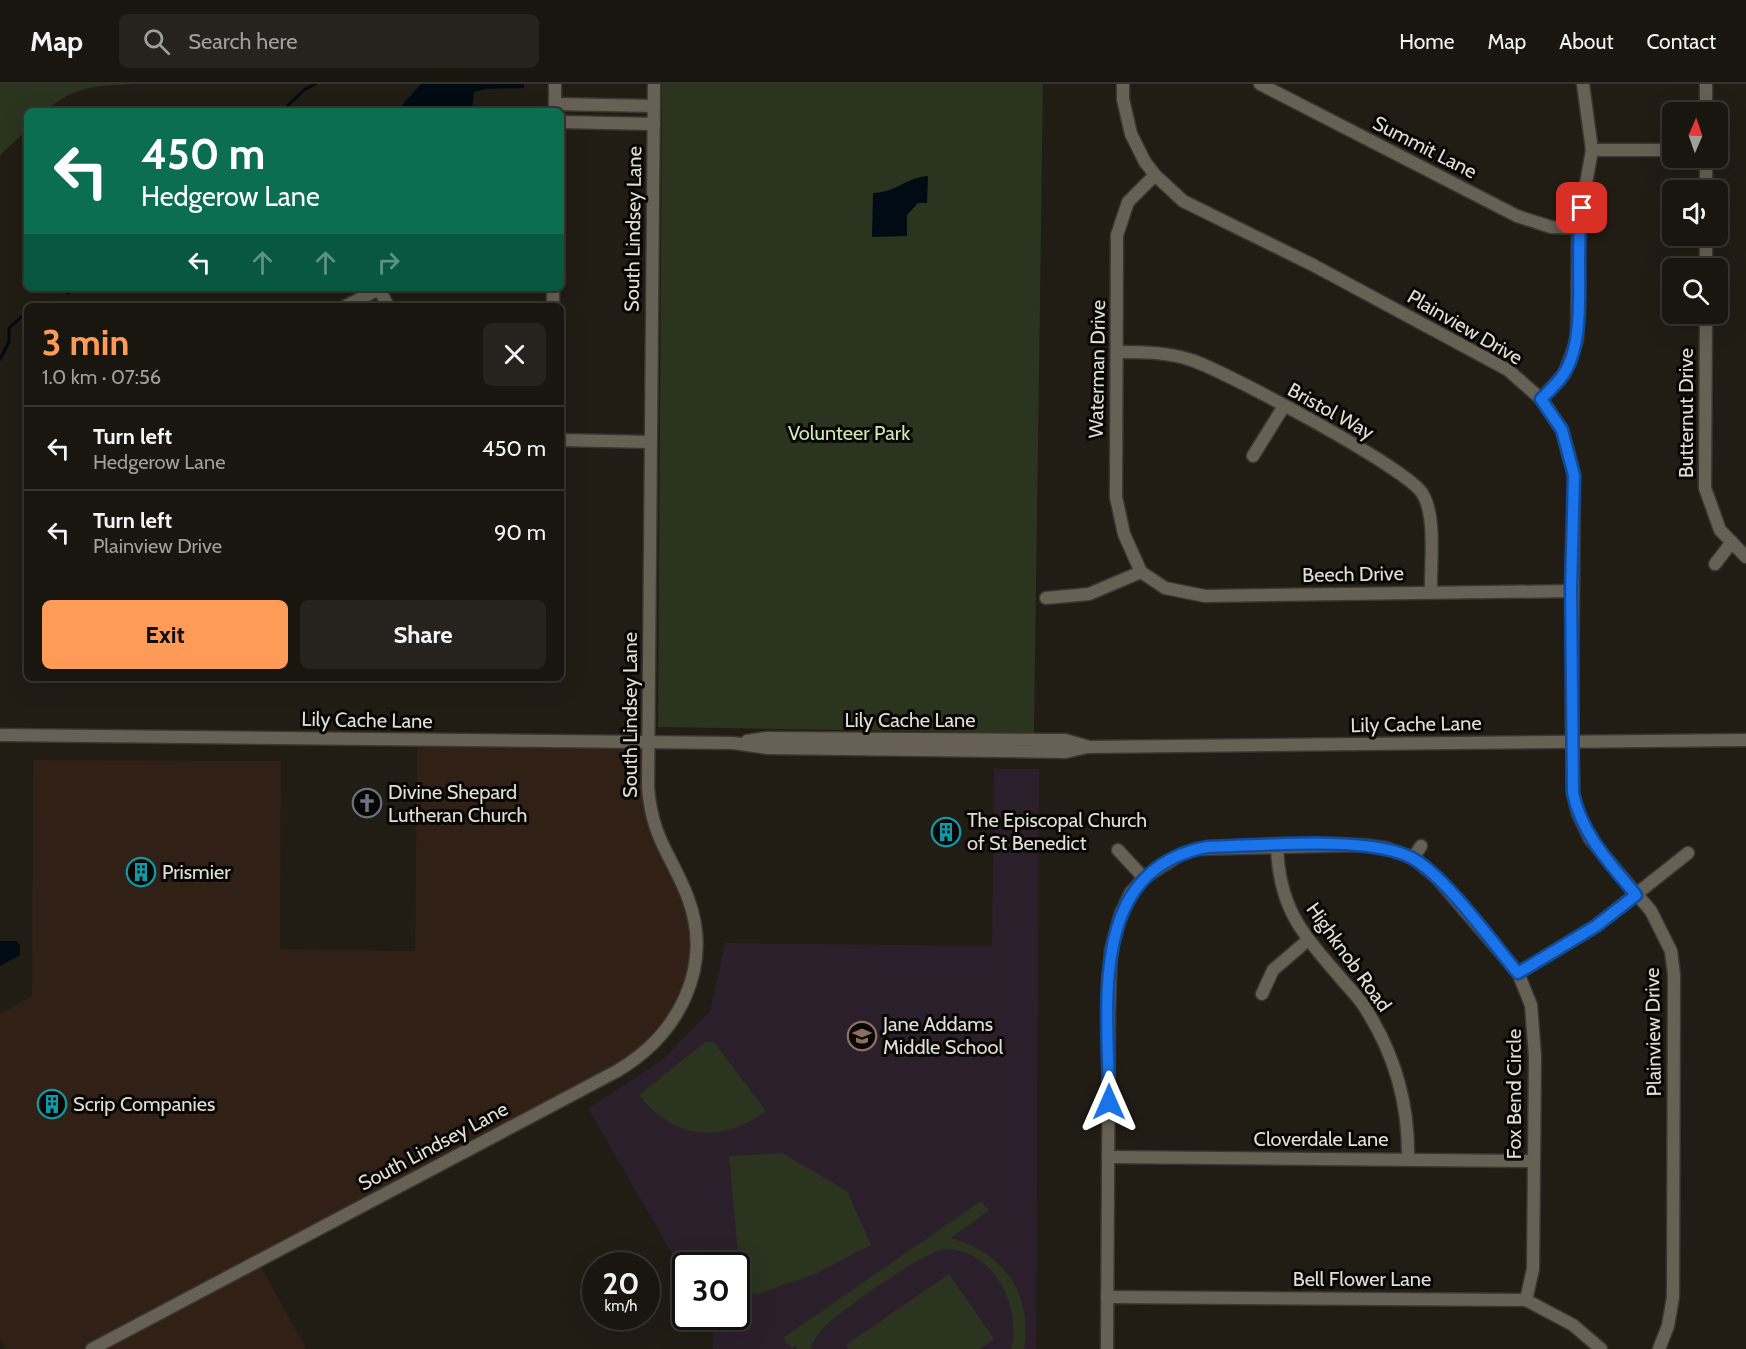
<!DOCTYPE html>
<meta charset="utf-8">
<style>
:root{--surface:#19150f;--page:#26221d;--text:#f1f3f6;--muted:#9f9f9e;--line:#37342f;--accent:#fe9c57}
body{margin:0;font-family:Cabin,sans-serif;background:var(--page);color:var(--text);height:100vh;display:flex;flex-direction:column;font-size:22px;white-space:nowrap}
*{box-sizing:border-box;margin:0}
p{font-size:20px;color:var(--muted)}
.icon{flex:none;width:33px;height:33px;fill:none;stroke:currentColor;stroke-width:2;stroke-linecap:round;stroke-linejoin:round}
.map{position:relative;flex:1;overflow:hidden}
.drawer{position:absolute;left:24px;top:219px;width:540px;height:378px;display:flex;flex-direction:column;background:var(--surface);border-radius:9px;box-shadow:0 6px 24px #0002,0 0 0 2px var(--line)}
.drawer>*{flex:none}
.banner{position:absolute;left:24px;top:24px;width:540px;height:183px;border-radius:9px;box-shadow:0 6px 24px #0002,0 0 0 2px var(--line);background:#0b6e4f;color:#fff;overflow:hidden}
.needle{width:39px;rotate:2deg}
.fabs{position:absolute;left:1662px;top:18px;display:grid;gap:12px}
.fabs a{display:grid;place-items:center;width:66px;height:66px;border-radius:9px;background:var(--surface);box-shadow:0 6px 24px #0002,0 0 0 2px var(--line);font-size:30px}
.speed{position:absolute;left:582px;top:1168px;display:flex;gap:12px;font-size:30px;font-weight:700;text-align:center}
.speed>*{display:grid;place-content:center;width:78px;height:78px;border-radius:50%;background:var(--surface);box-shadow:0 6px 24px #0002,0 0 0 2px var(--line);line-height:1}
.speed small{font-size:15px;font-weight:400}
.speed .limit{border:3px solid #111;border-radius:9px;background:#fff;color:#111}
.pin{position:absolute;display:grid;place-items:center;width:51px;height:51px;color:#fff;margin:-26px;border-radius:12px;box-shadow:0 3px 9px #0006}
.me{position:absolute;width:66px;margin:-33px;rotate:0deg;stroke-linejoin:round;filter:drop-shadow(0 0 4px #0008)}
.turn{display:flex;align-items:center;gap:21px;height:126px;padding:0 18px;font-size:27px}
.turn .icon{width:78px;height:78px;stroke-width:2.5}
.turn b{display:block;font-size:42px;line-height:51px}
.lanes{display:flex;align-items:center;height:57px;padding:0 18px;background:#0003;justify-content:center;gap:30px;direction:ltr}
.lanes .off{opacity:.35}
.round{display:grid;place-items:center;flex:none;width:63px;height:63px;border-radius:9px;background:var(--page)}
.summary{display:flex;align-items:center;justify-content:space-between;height:102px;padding:0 18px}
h1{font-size:36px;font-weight:700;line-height:45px;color:var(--accent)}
.cta{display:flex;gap:12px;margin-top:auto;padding:12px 18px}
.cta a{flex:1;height:69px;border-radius:9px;background:var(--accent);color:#111;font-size:24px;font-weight:700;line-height:69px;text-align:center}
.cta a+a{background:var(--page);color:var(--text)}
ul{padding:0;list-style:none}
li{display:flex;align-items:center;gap:18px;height:84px;padding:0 18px;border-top:2px solid var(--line)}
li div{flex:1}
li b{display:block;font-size:22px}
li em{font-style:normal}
header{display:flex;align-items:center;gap:36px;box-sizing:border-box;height:84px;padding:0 30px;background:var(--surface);border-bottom:2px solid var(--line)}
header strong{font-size:28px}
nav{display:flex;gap:33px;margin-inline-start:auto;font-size:21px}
.search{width:420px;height:54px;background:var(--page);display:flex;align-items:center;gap:15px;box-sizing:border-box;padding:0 21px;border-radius:9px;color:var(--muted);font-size:22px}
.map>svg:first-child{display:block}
.industrial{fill:#302016}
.education{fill:#2c1f2c}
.green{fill:#2a341e}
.water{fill:#000b13}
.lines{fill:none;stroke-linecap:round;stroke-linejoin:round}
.stream{stroke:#000b13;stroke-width:3}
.minor-casing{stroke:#3a3631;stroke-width:15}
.minor{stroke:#666055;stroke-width:12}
.route-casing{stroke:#114b97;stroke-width:15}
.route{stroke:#1a73e8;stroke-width:10}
.labels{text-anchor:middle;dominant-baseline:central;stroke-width:6;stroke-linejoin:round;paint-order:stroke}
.street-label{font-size:20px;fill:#e1ded8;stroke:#090704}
.park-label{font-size:20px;fill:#d0e8b3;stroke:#090704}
.poi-label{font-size:20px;fill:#e1ded8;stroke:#090704;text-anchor:start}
</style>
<header>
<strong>Map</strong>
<div class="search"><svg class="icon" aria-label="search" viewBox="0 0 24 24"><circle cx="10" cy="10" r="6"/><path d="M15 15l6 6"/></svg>Search here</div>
<nav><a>Home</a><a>Map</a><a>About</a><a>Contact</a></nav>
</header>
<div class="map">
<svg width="1746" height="1265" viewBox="0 0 1746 1265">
<rect width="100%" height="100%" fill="#211c14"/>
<!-- industrial -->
<polygon class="industrial" points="417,662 643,664 643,712 647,741 685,816 690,839 692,869 687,898 661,946 637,969 605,988 256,1173 306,1265 5,1265 0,1255 0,930 32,912 33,676 281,677 280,865 415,867"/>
<!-- education -->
<polygon class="education" points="994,685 1039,685 1036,1265 713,1265 713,1240 709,1233 736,1233 736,1182 686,1182 685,1192 588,1024 661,977 710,927 725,859 992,862"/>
<!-- green -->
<g class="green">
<path d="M 0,0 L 138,0 C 101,2 75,0 46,27 L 27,27 L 27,46 L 0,71 Z"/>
<polygon points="662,0 1043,0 1034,649 658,643"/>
<path d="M 705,958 L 714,958 L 766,1027 C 721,1060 674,1056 639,1011 Z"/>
<polygon points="782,1069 847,1107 871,1161 815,1190 755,1211 741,1202 729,1072"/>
<path d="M 981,1117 L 989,1126 L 951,1154 C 1004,1169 1033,1210 1024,1265 L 1011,1265 C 1022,1223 994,1164 944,1165 C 927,1166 839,1228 825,1242 C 819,1249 813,1256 811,1265 L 796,1265 L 796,1261 L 792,1265 L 783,1254 Z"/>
<polygon points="949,1190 994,1255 980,1265 849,1265 846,1261"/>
</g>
<!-- water -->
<g class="water">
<polygon points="421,0 524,0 524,4 486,5 474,8 472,27 397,27"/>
<path d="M 928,92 L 927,119 L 918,119 L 907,131 L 907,152 L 872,153 L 873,109 C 894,109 908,93 928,92 Z"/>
<polygon points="0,857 16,857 20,861 20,871 0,882"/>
</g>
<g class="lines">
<!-- stream -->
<g class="stream">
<polyline points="282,27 304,6 315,0"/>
<polyline points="68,209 72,204"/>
<polyline points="0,275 9,258 9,244 27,228"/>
</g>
<!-- minor casing -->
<g class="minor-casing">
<g id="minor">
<polyline points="1123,0 1123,15 1131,50 1145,78 1155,91 1183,117 1313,181 1508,286 1541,315 1562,346 1574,391 1572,638 1573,709 1578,730 1590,755 1651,827 1671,867 1674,891 1673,1213 1668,1242 1659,1265"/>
<polyline points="1260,0 1517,132 1551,143 1578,144"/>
<polyline points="555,20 654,22"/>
<polyline points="555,26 555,0"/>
<polyline points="1706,28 1706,0"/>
<polyline points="561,38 654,40"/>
<polyline points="1592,66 1672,66"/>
<polyline points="1706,106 1706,74"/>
<polyline points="1706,184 1706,152"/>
<polyline points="379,205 388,222"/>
<polyline points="346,222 381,204"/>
<polyline points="553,222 553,204"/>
<polyline points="1706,230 1705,404 1720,446 1746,473"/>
<path d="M 1117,268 C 1143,268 1169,268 1194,277 C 1230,290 1405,383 1422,409 C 1437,432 1430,481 1431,508"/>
<polyline points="1541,315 1564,290 1577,256 1578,144 1592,66 1583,0"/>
<polyline points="561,356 650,358"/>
<polyline points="1253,372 1284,322"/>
<polyline points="1715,480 1732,458"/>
<polyline points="1141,488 1165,504 1205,512 1571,507"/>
<polyline points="1141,488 1124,450 1116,413 1117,151 1128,118 1155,91"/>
<polyline points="1046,514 1089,510 1141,488"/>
<polyline points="0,651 733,659 768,664 1066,668 1087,663 1746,656"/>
<polyline points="747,657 766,654 1047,656 1065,656 1086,662"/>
<path d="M 1277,762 C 1279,827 1304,851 1344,898 C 1352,907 1361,916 1367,927 C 1396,973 1409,1021 1408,1075"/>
<polyline points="1118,766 1144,794"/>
<polyline points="1413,774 1421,762"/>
<polyline points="1518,889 1596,842 1688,769"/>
<polyline points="1262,910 1273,886 1308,856"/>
<polyline points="1109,1073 1533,1077"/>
<polyline points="1107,1213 1526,1216 1573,1241 1601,1265"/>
<path d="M 92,1265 L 617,987 C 678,951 714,884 688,814 C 671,770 652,755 648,703 L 654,0"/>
<polyline points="1107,1265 1109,929 1111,866 1121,829 1131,808 1144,794 1180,771 1196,765 1362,761 1386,764 1413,774 1436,793 1518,889 1531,921 1535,973 1533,1185 1526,1216"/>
</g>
</g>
<!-- minor -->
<use href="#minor" class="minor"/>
</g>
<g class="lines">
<!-- route casing -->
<g class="route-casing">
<path id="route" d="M 1109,1018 C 1109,925 1085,786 1207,763 C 1260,762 1368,751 1412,774 C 1445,792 1492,858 1518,889 L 1596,842 L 1636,811 C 1610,779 1582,751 1573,709 L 1571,507 L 1574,391 L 1562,346 L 1541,315 C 1548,308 1557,300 1563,291 C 1590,252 1573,173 1582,124"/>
</g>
<!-- route -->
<use href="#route" class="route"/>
</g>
<!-- icons -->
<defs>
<g id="church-ring" transform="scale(1.5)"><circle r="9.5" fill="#090704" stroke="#6b7280" stroke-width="1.5"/><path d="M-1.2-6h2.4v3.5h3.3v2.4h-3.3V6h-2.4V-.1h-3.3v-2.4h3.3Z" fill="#6b7280"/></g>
<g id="building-ring" transform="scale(1.5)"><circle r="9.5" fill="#090704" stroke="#0f9aa8" stroke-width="1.5"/><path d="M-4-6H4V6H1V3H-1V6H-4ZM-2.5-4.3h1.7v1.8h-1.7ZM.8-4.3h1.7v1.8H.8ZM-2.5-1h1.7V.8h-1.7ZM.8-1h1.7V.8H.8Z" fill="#0f9aa8"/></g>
<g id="school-ring" transform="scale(1.5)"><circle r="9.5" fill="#090704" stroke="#8d6e63" stroke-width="1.5"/><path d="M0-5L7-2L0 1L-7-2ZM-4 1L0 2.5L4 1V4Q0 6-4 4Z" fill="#8d6e63"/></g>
</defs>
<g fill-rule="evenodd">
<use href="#church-ring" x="367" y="719"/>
<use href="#building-ring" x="946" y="748"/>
<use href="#building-ring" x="141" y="788"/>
<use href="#school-ring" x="862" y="952"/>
<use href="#building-ring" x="52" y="1020"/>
</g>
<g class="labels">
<!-- street labels -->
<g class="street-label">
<text transform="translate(1425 63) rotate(27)">Summit Lane</text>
<text transform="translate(633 145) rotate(-89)">South Lindsey Lane</text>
<text transform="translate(1465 243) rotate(30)">Plainview Drive</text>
<text transform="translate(1097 285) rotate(-89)">Waterman Drive</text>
<text transform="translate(1331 327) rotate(29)">Bristol Way</text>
<text transform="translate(1686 329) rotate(-90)">Butternut Drive</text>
<text transform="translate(1353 490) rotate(-1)">Beech Drive</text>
<text transform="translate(630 631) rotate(-90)">South Lindsey Lane</text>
<text transform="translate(367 636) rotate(1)">Lily Cache Lane</text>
<text x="910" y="636">Lily Cache Lane</text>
<text transform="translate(1416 640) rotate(-1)">Lily Cache Lane</text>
<text transform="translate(1349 873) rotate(54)">Highknob Road</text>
<text transform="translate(1653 948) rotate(-91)">Plainview Drive</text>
<text transform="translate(1514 1010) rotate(-90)">Fox Bend Circle</text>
<text x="1321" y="1055">Cloverdale Lane</text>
<text transform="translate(433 1062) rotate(-28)">South Lindsey Lane</text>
<text x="1362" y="1195">Bell Flower Lane</text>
</g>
<!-- park labels -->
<g class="park-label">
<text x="849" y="349">Volunteer Park</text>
</g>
<!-- poi labels -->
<g class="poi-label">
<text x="388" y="708">Divine Shepard<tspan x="388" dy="23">Lutheran Church</tspan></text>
<text x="967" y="736">The Episcopal Church<tspan x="967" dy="23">of St Benedict</tspan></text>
<text x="162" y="788">Prismier</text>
<text x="883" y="940">Jane Addams<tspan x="883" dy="23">Middle School</tspan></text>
<text x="73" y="1020">Scrip Companies</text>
</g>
</g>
</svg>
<div class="fabs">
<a><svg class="needle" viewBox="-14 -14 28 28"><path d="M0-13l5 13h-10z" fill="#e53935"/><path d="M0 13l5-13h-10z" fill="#9f9f9e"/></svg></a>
<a><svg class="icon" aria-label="sound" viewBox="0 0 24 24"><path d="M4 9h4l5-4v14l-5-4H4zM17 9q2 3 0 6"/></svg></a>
<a><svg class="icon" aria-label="search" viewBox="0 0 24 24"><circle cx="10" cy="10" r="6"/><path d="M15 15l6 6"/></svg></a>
</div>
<div class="speed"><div>20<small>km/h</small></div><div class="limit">30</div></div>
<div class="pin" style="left:1582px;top:124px;background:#d93025"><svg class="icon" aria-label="arrive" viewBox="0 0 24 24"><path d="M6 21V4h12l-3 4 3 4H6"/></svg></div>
<svg class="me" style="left:1109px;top:1018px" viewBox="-20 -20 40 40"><path d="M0-17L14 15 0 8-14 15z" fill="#1a73e8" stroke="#fff" stroke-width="4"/></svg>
<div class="banner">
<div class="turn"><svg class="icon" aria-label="left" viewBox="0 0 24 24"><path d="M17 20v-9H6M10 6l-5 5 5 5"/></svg><div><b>450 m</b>Hedgerow Lane</div></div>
<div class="lanes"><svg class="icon" aria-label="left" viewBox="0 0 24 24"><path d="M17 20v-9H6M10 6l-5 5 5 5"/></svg><svg class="icon off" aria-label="ahead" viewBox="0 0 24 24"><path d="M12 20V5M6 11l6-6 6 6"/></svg><svg class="icon off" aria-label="ahead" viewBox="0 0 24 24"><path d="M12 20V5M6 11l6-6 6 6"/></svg><svg class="icon off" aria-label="right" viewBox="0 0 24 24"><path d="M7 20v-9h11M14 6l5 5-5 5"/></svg></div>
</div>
<section class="drawer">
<div class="summary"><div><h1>3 min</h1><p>1.0 km · 07:56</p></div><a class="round"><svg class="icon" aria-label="close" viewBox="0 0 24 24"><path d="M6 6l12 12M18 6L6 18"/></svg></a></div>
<ul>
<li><svg class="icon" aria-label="left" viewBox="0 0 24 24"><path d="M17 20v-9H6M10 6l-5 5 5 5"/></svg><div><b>Turn left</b><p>Hedgerow Lane</p></div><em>450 m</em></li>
<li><svg class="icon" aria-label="left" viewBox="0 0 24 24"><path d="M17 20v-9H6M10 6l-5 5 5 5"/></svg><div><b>Turn left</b><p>Plainview Drive</p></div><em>90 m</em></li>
</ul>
<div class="cta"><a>Exit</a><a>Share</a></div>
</section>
</div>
